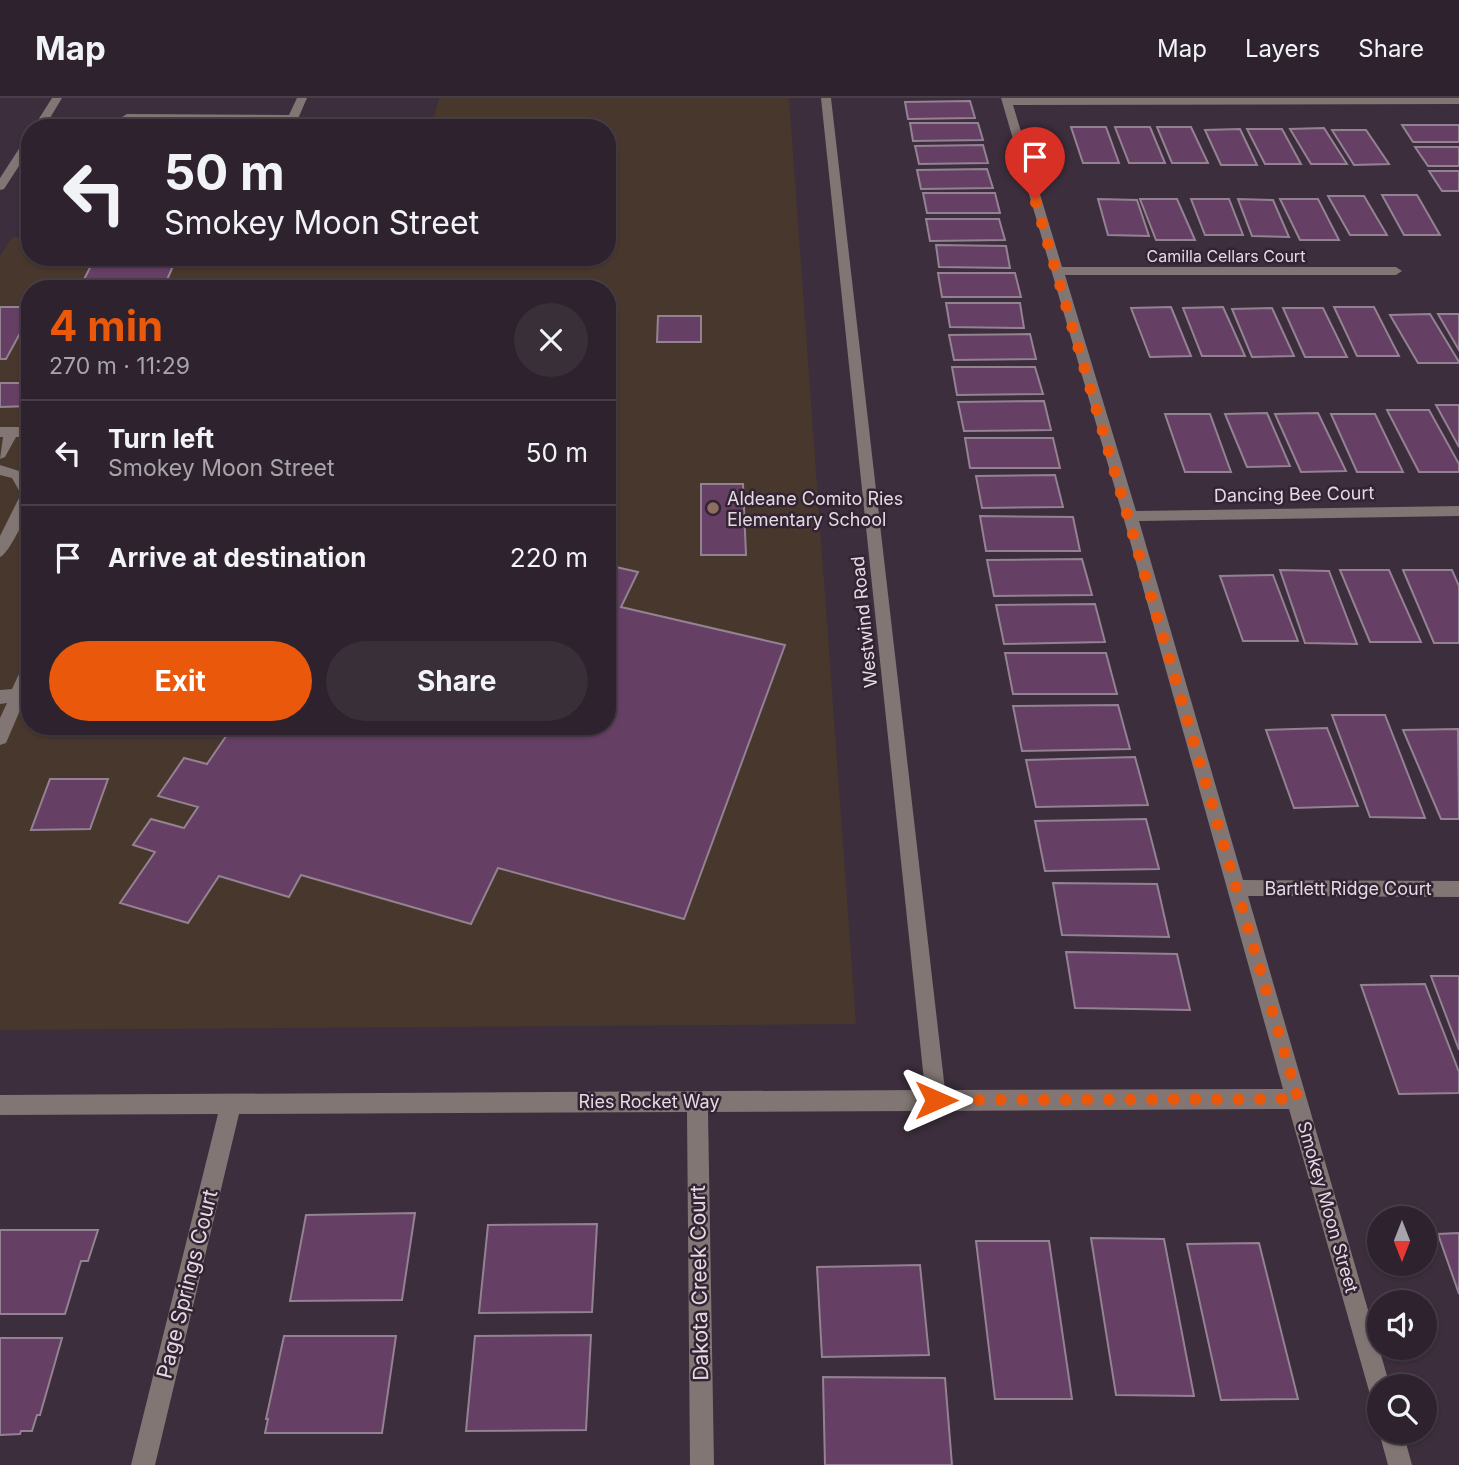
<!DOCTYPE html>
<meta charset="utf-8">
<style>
:root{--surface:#2d222d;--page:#392f39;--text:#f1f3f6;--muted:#a7a4aa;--line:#483f49;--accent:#ea580c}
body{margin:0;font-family:Inter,sans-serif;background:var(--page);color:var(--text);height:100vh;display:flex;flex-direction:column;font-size:26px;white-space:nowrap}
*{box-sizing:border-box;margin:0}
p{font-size:23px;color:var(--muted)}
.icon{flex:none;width:38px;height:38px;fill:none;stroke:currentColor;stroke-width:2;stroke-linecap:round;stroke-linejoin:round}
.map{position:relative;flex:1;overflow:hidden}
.sheet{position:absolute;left:21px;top:182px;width:595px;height:455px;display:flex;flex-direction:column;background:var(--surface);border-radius:28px;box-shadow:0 2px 5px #0004,0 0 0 2px var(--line)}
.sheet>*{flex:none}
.guide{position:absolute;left:21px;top:21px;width:595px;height:147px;border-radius:28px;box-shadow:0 2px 5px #0004,0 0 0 2px var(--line);background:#2d222d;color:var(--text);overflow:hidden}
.needle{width:46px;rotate:180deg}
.buttons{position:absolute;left:1367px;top:1108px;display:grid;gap:14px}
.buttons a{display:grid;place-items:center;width:70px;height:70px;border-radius:50%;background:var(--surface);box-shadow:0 2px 5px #0004,0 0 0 2px var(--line);font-size:35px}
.pin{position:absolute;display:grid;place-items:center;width:60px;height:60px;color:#fff;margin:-72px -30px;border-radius:50% 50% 50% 0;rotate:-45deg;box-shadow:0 0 7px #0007}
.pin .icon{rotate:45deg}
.me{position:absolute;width:77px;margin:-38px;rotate:90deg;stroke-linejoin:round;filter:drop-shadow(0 0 5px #0008)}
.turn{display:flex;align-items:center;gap:24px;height:147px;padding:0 28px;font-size:32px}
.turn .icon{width:91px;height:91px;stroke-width:2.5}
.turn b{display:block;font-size:49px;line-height:60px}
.round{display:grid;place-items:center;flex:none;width:74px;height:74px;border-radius:37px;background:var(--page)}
.overview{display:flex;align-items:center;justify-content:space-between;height:119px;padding:0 28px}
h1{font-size:42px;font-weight:700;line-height:52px;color:var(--accent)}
.button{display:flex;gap:14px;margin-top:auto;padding:14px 28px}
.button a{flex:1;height:80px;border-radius:42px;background:var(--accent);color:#fff;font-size:28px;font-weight:700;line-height:80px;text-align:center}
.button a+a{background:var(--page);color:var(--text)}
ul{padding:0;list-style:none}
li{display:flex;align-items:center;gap:21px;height:105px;padding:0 28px;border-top:2px solid var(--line)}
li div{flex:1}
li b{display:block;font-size:26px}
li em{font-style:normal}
header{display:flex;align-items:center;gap:42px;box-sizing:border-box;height:98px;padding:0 35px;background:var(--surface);border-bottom:2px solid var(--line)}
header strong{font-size:33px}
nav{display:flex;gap:38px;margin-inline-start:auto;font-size:24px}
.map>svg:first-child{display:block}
.education{fill:#48372d;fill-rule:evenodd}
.building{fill:#663f65;stroke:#938292;stroke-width:2}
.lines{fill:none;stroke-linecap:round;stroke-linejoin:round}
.minor{fill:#817674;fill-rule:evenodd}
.route{stroke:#ea580c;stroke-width:12;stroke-dasharray:0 21.6}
.education-dot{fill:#8d6e63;stroke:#322432;stroke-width:2.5}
.labels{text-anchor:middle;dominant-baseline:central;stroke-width:5;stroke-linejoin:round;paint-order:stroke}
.far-street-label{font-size:16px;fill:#e4dae3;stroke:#322432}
.street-label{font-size:18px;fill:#e4dae3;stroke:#322432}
.poi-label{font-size:18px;fill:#e4dae3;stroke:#322432;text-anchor:start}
.near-street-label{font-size:21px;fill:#e4dae3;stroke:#322432}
</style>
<header>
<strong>Map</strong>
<nav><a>Map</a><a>Layers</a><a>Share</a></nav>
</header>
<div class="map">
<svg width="1459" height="1367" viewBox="0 0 1459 1367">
<rect width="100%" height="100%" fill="#3c2e3c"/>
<!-- education -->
<path class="education" d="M 439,0 L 789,0 L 856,926 L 0,932 L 0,158 L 12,139 L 30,139 L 30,159 L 607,159 L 607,30 L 431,30 ZM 30,191 L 607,191 L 607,628 L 30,628 Z"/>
<!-- building -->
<g class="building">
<polygon points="970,3 975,20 908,21 905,4"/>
<polygon points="910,25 978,25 983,42 913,43"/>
<polygon points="1402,27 1459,27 1459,44 1413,44"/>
<polygon points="1071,29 1106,29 1119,65 1083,65"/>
<polygon points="1115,29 1150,29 1165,65 1129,65"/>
<polygon points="1157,29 1191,29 1208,65 1172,65"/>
<polygon points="1324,30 1347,66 1311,66 1290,31"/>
<polygon points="1240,31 1257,67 1221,67 1205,32"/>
<polygon points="1247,31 1282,31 1301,66 1265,66"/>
<polygon points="1332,32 1366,32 1389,66 1354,67"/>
<polygon points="983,47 988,65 919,66 915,48"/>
<polygon points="1415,49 1459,49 1459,68 1428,68"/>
<polygon points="987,71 993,90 921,91 917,72"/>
<polygon points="1429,73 1459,73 1459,93 1442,93"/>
<polygon points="923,95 995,95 1000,115 927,115"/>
<polygon points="1382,97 1417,97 1440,137 1404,137"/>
<polygon points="1328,98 1364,98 1387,137 1350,137"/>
<polygon points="1098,101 1137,102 1149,138 1108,137"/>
<polygon points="1140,101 1177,101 1195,142 1156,142"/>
<polygon points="1191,101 1229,101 1243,137 1205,137"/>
<polygon points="1238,101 1273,102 1289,139 1252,138"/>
<polygon points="1280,101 1318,101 1339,142 1300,142"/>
<polygon points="926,121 999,121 1005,142 930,143"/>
<polygon points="936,147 1006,148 1010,170 939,169"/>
<polygon points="177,159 163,191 79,191 95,160"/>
<polygon points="938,175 1015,175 1021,199 942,199"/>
<polygon points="946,205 1020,205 1024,230 950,229"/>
<polygon points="0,209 30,209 30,217 6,261 0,261"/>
<polygon points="1171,209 1191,258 1150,259 1131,210"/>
<polygon points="1223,209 1245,258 1202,258 1183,210"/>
<polygon points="1334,209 1374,209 1399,258 1357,258"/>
<polygon points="1272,210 1294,258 1252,259 1232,211"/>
<polygon points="1283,210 1323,210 1347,259 1305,259"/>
<polygon points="1430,216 1459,264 1459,265 1418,265 1390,217"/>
<polygon points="1438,216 1459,216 1459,252"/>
<polygon points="658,218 701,218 701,244 657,244"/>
<polygon points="1030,236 1036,261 954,262 949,237"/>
<polygon points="952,269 1035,269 1043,296 957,297"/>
<polygon points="0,285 30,285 30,308 0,309"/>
<polygon points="1044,303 1051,332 964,333 958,304"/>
<polygon points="1436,307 1459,307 1459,349"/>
<polygon points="1387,312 1429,312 1459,366 1459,374 1419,374"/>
<polygon points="1267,315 1290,368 1247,369 1225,316"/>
<polygon points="1318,315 1346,373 1301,374 1275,316"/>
<polygon points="1165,316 1210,316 1231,374 1185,374"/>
<polygon points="1331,316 1375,316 1403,374 1357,374"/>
<polygon points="965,340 1053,340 1060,370 970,370"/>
<polygon points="1055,377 1063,409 982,410 976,378"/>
<polygon points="701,386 743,386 746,457 701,457"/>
<polygon points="980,418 1073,419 1080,453 986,453"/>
<polygon points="1082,461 1092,497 994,498 987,462"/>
<polygon points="607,467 638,474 621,509 785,547 684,821 498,770 471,826 301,777 289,799 219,778 188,825 120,805 155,754 133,747 151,721 184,730 198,709 158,698 184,660 207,666 233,628 607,628"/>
<polygon points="1280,472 1329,473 1357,546 1305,545"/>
<polygon points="1340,472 1389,472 1421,544 1370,544"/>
<polygon points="1403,472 1452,472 1459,488 1459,545 1434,545"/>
<polygon points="1273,477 1298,543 1243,543 1220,478"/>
<polygon points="1095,506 1105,544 1004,546 996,507"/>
<polygon points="1005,555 1106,555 1117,596 1013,596"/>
<polygon points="1118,607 1130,651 1022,653 1013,608"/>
<polygon points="1332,617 1385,617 1425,720 1370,719"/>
<polygon points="1327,630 1358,708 1294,710 1266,632"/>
<polygon points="1458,631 1459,721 1441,721 1403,632"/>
<polygon points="1135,659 1148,707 1036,709 1026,662"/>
<polygon points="50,681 108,681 90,731 31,732"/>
<polygon points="1146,721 1159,771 1045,773 1035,723"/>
<polygon points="1053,785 1157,786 1169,839 1062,837"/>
<polygon points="1066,854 1177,856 1190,912 1075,910"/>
<polygon points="1431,878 1459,878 1459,952"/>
<polygon points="1425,886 1459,974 1459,995 1399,996 1361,887"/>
<polygon points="415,1115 402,1202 290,1203 306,1117"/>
<polygon points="597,1126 592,1214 479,1215 488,1127"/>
<polygon points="0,1132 98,1132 88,1163 81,1163 65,1216 0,1216"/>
<polygon points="1459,1135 1459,1196 1438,1136"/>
<polygon points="1091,1140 1164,1141 1194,1298 1116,1297"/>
<polygon points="976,1143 1049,1143 1072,1301 995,1301"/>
<polygon points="1259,1145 1298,1301 1221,1302 1187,1146"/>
<polygon points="920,1167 929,1257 822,1259 817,1169"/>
<polygon points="591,1237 586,1332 466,1333 475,1238"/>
<polygon points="284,1238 396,1238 382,1335 265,1335 268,1321 266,1321"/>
<polygon points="0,1240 62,1240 40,1317 37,1317 32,1333 21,1333 20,1336 0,1337"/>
<polygon points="823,1279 945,1280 952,1367 825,1367"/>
</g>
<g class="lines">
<!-- minor -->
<g class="minor">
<polygon points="52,0 62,0 44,30 33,30"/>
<polygon points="297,0 307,0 294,30 284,30 286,23 127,22 122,19 127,16 289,17"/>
<polygon points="821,0 831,0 945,992 1283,991 1123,418 1001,0 1459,0 1459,6 1013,7 1062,169 1396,169 1402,173 1396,177 1065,177 1136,413 1459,408 1459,418 1139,423 1243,782 1459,783 1459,799 1248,798 1390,1288 1379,1288 1379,1304 1371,1300 1289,1011 708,1014 714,1367 690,1367 687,1014 239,1016 155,1367 131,1367 218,1016 0,1017 0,997 925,992"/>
<polygon points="30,39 30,51 4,91 0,92 0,80 26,40"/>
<polygon points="0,329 30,329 30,339 16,339 5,359 0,361 3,339 0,339"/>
<path d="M 0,367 L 22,374 C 28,384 32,393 30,406 C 28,416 8,457 0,459 L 0,438 L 21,396 L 12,380 L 0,377 Z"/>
<polygon points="30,563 30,589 6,645 0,647 0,620 7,605 0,606 0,592 12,591 24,565"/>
<polygon points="1379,1334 1403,1334 1412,1367 1388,1367"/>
</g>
</g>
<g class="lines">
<!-- route -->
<polyline class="route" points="936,1002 1298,1001 1035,101"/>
</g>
<!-- markers -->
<circle class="education-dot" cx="713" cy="410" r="7"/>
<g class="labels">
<!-- far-street labels -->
<g class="far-street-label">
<text x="1226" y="158">Camilla Cellars Court</text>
</g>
<!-- street labels -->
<g class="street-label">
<text transform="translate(1294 396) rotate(-1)">Dancing Bee Court</text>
<text transform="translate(864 524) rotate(-96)">Westwind Road</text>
<text x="1348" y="790">Bartlett Ridge Court</text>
<text x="649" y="1003">Ries Rocket Way</text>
<text transform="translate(1328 1109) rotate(74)">Smokey Moon Street</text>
</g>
<!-- poi labels -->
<g class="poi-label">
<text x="727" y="400">Aldeane Comito Ries<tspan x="727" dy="21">Elementary School</tspan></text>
</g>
<!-- near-street labels -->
<g class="near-street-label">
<text transform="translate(699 1185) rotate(-91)">Dakota Creek Court</text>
<text transform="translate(187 1186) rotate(-76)">Page Springs Court</text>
</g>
</g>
</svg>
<div class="buttons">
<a><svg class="needle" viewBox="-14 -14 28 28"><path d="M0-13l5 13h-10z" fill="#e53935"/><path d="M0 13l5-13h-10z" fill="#a7a4aa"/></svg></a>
<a><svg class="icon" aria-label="sound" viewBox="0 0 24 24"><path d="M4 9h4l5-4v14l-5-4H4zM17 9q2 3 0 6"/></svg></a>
<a><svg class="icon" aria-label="search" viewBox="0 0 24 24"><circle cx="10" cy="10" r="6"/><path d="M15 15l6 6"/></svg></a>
</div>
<div class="pin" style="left:1035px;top:101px;background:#d93025"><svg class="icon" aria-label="arrive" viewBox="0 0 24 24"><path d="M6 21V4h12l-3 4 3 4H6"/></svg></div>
<svg class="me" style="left:936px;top:1002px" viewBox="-20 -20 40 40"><path d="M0-17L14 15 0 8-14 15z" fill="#ea580c" stroke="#fff" stroke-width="4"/></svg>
<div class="guide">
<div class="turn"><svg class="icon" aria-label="left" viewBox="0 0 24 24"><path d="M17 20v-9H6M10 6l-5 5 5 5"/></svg><div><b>50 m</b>Smokey Moon Street</div></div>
</div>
<section class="sheet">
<div class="overview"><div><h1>4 min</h1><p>270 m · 11:29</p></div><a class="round"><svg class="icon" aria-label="close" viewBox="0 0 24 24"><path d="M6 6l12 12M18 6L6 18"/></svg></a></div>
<ul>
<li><svg class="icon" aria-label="left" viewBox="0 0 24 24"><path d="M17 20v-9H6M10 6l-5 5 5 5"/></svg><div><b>Turn left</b><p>Smokey Moon Street</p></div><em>50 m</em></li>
<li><svg class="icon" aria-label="arrive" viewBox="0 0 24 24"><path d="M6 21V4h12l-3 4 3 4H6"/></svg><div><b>Arrive at destination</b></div><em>220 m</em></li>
</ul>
<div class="button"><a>Exit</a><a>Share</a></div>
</section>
</div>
